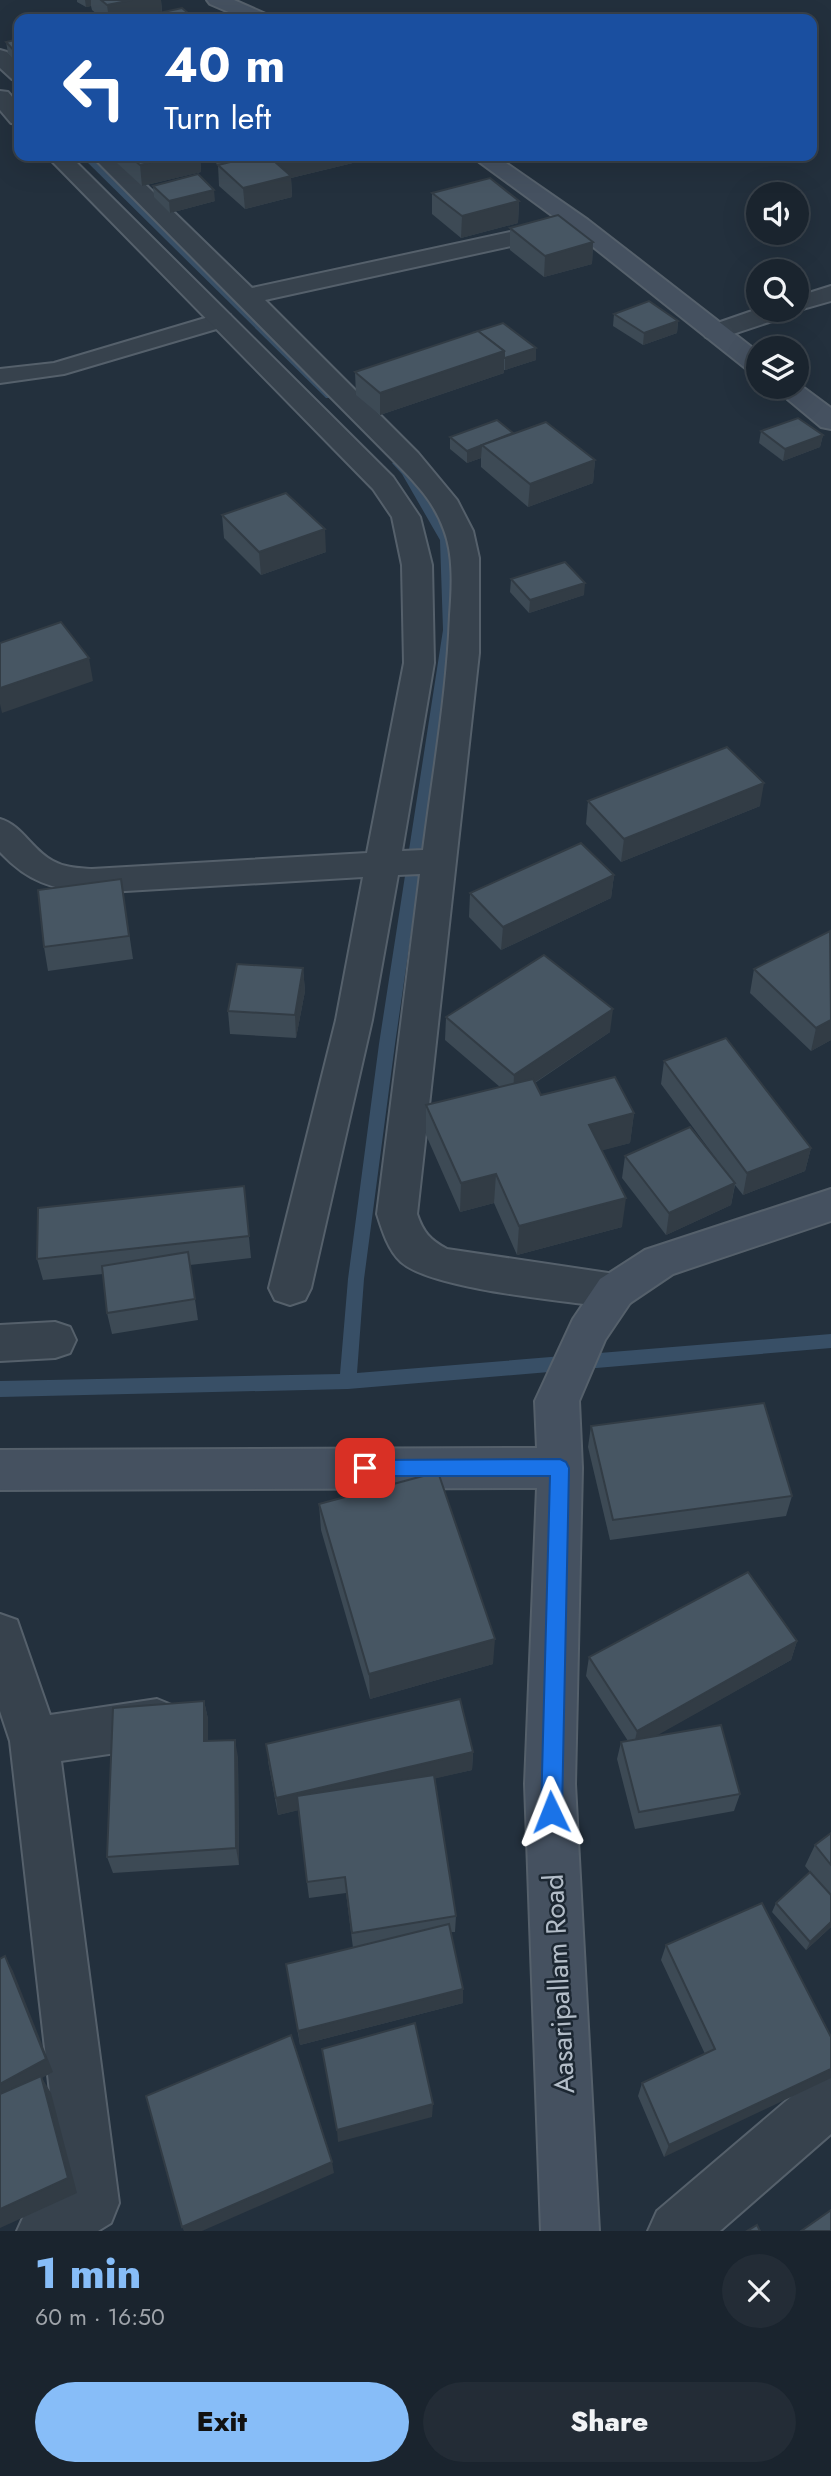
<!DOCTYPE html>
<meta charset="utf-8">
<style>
:root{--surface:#1a242e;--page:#232c36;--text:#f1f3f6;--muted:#9fa4aa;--line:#38414a;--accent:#87bdf8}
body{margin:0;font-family:Jost,sans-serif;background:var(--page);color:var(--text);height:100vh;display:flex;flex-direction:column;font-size:26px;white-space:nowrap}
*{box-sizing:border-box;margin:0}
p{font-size:23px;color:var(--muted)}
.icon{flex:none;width:38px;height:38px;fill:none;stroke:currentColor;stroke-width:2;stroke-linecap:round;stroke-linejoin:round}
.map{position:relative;height:2231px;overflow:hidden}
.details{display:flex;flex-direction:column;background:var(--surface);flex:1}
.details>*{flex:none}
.hud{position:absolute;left:14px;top:14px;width:803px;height:147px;border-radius:14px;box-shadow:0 7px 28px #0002,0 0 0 2px var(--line);background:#1a4fa0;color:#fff;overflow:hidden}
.tools{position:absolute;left:746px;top:182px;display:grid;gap:14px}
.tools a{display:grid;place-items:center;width:63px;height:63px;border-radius:50%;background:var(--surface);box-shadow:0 7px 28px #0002,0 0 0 2px var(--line);font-size:35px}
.pin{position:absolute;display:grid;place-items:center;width:60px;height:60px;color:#fff;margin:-30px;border-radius:14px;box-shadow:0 4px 10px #0006}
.me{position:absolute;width:77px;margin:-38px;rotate:358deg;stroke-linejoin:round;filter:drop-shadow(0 0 5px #0008)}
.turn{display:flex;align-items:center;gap:24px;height:147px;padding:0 35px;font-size:32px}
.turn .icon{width:91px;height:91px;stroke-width:2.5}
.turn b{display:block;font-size:49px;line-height:60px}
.round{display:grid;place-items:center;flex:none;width:74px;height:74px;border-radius:37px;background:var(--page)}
.overview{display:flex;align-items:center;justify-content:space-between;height:119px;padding:0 35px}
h1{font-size:42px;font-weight:800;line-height:52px;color:var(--accent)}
.button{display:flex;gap:14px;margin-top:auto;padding:14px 35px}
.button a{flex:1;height:80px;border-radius:42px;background:var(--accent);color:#111;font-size:28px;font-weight:800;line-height:80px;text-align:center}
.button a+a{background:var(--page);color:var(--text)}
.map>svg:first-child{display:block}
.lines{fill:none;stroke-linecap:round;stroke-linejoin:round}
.stream{fill:#384f66;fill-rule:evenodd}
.lane-casing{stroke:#55606b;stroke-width:4}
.street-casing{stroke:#55606b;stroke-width:4}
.secondary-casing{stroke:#55606b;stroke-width:4}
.lane{fill:#37424d;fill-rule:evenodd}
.street{fill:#37424d;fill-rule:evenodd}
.secondary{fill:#455160;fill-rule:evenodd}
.wall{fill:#3d4a55}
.shaded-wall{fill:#323c45}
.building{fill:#475663;stroke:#323c45;stroke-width:2}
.route{fill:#1a73e8;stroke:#114b97;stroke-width:2}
.labels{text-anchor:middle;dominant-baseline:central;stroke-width:5;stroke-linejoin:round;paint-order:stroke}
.near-street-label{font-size:28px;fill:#b3bdc8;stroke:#1c2732}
</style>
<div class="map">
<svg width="831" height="2231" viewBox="0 0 831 2231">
<rect width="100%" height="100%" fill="#23303d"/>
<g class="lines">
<!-- stream -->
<g class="stream">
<polygon points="81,156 90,156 334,394 334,398 326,398"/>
<polygon points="398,460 413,472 452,540 455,630 395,1044 364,1279 357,1373 831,1334 831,1348 348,1389 0,1397 0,1381 340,1374 348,1279 379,1044 443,630 440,540 402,474 392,463"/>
</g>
<!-- lane casing -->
<g class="lane-casing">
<polygon id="lane" points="222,313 230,315 233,320 230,325 64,374 0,383 0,369 54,363"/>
</g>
<!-- street casing -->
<g class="street-casing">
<g id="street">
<polygon points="0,50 7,52 19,63 19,81 12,79 0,68"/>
<polygon points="0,91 8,92 19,105 19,124 11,123 0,110"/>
<path d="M 47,156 L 70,156 L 393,477 L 420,517 L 432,565 L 434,663 L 402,851 L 423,850 C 433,772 447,694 450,615 C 452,588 454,556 444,530 C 435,504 417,484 398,465 L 92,156 L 116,156 L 252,288 L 561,221 L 569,223 L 573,228 L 569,233 L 561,235 L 265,300 L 418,453 L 457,500 L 473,531 L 479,558 L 479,653 L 417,1214 C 423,1232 430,1240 447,1249 L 615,1274 L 630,1279 L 636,1291 L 630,1303 L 615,1308 C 567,1301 433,1290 401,1262 C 388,1250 382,1230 377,1214 L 420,874 L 398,875 L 372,1020 L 311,1288 L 305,1300 L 290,1305 L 275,1300 L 269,1288 L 336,1020 L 363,877 L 92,893 C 52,889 28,882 0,852 L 0,819 C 22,825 32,850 53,861 C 65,868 79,868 92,869 L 367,853 L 404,663 L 402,565 L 392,517 L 373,489 Z"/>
<polygon points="831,286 831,301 792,312 790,315 715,340 706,337 702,332 706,327 758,309 796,310 796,297"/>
<polygon points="55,1322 70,1327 76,1340 70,1353 55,1358 0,1361 0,1325"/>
<polygon points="0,1614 17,1620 50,1715 157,1699 174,1706 181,1723 174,1740 157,1747 61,1761 119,2203 111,2223 98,2231 17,2231 26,2211 61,2189 10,1741 0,1711"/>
<polygon points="831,2071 831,2134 720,2231 648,2231 657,2211 812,2079"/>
</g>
</g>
<!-- secondary casing -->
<g class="secondary-casing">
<g id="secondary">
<polygon points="207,0 234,0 268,15 271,19 245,19 210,4"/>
<polygon points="471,156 496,156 588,220 758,352 758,373 749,371 572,230"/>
<polygon points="796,382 831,408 831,429 821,427 773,387 796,387"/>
<polygon points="831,1189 831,1221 673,1274 630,1303 605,1340 579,1401 582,1468 575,1784 599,2231 541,2231 525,1784 537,1488 0,1490 0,1450 537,1448 535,1401 573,1319 600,1279 645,1250"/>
</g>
</g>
<!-- lane -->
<use href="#lane" class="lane"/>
<!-- street -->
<use href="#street" class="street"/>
<!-- secondary -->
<use href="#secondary" class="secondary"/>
</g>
<!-- wall -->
<g class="wall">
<polygon points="77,0 161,0 162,12 195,19 146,19 145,17 136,19 103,19 92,10 91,6 86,7 77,2"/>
<polygon points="19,39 19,66 8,53 6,42"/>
<polygon points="116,156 200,156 201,172 142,186 117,163"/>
<polygon points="208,156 385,156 363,161 361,159 361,161 291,178 292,197 245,209 219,186 218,165"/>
<polygon points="153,186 215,201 170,213 154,197"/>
<polygon points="432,193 519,201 518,223 461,238 432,214"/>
<polygon points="510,228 593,242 592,264 544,277 510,250"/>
<polygon points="614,314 678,321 677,333 643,345 613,326"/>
<polygon points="472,334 536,360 505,370 504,370 504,373 380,415 356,395 355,372"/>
<polygon points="761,431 823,435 820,447 783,461 759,443"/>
<polygon points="513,433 595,460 593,483 528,507 481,467 481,458 467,463 450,449 450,437"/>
<polygon points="222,515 326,552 261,575 224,538"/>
<polygon points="511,579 584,595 529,613 510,592"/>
<polygon points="588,801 760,806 621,862 586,824"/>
<polygon points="614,875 611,898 501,950 469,917 470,893"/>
<polygon points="121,879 133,959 48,971 44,947"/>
<polygon points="831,932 831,1040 811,1051 750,993 754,969"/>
<polygon points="303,968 305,991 296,1038 230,1034 228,1011"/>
<polygon points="446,1017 610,1032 535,1083 541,1095 634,1113 630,1143 602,1150 622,1227 517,1255 494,1203 460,1212 426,1135 426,1105 500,1087 445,1040"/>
<polygon points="664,1061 811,1148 805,1171 743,1195 735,1185 731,1205 666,1235 622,1178 625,1156 717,1160 661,1084"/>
<polygon points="244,1186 251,1258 190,1265 198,1320 112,1334 107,1313 103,1274 43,1280 37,1259"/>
<polygon points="591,1426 792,1496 786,1516 610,1540 588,1447"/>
<polygon points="319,1504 493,1664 370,1699 321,1530"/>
<polygon points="797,1641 791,1660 655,1736 740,1794 734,1811 635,1829 617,1759 621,1742 628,1741 586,1676 589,1657"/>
<polygon points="204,1701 208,1719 208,1741 238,1757 239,1865 113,1873 107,1857"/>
<polygon points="473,1752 472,1770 435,1778 456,1916 455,1932 451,1932 463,1989 463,2003 300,2045 286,1964 353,1948 346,1893 309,1898 298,1810 278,1815 268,1761"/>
<polygon points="831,1833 831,1927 806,1950 772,1912 776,1903 810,1872 805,1866 815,1845"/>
<polygon points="666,1945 831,2037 664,2157 638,2096 642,2083 705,2054 661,1960"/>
</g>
<!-- shaded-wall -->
<g class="shaded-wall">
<polygon points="85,0 91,0 91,6 86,7"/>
<polygon points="132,0 161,0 162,14 145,16 145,17 136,19 109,19 107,5"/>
<polygon points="179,156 200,156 201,172 142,186 140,165"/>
<polygon points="229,156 248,156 249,171 230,176"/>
<polygon points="263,156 361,156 361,161 291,178 292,197 245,209 243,188"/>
<polygon points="363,156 385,156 363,161"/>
<polygon points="214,190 215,201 170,213 169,201"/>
<polygon points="519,201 518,223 461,238 462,216"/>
<polygon points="593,242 592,264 544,277 545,256"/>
<polygon points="678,321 677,333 643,345 644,333"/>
<polygon points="536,348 536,360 505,370 505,358"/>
<polygon points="504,351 504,373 380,415 380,393"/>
<polygon points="823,435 820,447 783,461 785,449"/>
<polygon points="482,446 481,458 467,463 467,451"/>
<polygon points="595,460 593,483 528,507 530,484"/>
<polygon points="325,529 326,552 261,575 259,552"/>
<polygon points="585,583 584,595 529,613 530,600"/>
<polygon points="89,658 93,681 2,713 0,704 0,688"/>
<polygon points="764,783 760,806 621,862 624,839"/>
<polygon points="614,875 611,898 501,950 503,927"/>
<polygon points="303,968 305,991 296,1038 295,1015"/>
<polygon points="613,1009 610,1032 513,1097 514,1075"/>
<polygon points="831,1020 831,1040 811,1051 816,1028"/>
<polygon points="634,1113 630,1143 586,1155 589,1125"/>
<polygon points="811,1148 805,1171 743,1195 747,1173"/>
<polygon points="496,1174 494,1203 460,1212 461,1183"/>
<polygon points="735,1183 731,1205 666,1235 669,1213"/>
<polygon points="626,1198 622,1227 517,1255 519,1226"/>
<polygon points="495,1639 493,1664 370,1699 369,1674"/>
<polygon points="797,1641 791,1660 633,1749 637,1731"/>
<polygon points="204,1701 208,1719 208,1759 204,1741"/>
<polygon points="235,1740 238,1757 239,1865 236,1848"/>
<polygon points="473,1752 472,1770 278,1815 276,1798"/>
<polygon points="831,1922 831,1927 806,1950 810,1942"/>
<polygon points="5,1956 13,1971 53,2072 42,2078 51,2093 77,2193 0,2228 0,2084"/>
<polygon points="463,1989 463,2003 300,2045 298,2031"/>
<polygon points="831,2069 831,2078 664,2157 669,2145"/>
<polygon points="433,2104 432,2117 338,2142 337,2130"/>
<polygon points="332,2162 334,2173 202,2231 184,2231 182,2227"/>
</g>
<!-- building -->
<g class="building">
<polygon points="101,0 132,0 107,5"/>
<polygon points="182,8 195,19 150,19 145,16"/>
<polygon points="19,39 19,56 6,42"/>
<polygon points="129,156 179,156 140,165"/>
<polygon points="250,156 295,156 274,161 291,176 243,188 218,165 251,157"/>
<polygon points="198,174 214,190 169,201 153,186"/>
<polygon points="490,178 519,201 462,216 432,193"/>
<polygon points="558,215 593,242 545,256 510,228"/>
<polygon points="649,301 678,321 644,333 614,314"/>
<polygon points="503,323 536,348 505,358 504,358 504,351 478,331 472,333"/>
<polygon points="478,331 504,351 380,393 355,372"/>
<polygon points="798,418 823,435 785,449 761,431"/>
<polygon points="497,420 513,433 467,451 450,437"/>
<polygon points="546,422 595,460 530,484 482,445"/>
<polygon points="286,493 325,529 259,552 222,515"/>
<polygon points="565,562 585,583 530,600 511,579"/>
<polygon points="61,622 89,658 0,688 0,643"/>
<polygon points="727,747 764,783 624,839 588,801"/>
<polygon points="581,843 614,875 503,927 470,893"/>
<polygon points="121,879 129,936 44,947 38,890"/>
<polygon points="830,931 831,1020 816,1028 754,969"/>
<polygon points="544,955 613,1009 514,1075 446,1017"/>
<polygon points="237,964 303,968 295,1015 228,1011"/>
<polygon points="726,1038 811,1148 747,1173 664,1061"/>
<polygon points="615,1077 634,1113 589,1125 626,1198 519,1226 496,1174 461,1183 426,1105 533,1079 541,1095"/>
<polygon points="690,1127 735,1183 669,1213 625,1156"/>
<polygon points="244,1186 249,1236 37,1259 38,1208"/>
<polygon points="188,1252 195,1299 107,1313 102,1266"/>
<polygon points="764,1403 792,1496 613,1520 591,1426"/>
<polygon points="438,1472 495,1639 369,1674 319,1504"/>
<polygon points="748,1572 797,1641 637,1731 589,1657"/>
<polygon points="460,1699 473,1752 276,1798 266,1744"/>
<polygon points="204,1701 204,1741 235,1740 236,1848 107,1857 113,1708"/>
<polygon points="721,1725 740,1794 639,1812 621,1742"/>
<polygon points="434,1775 456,1916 352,1933 345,1877 307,1882 297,1796"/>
<polygon points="831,1833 831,1865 815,1845"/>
<polygon points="810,1872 831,1895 831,1922 810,1942 776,1903"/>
<polygon points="762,1903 831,2037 831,2069 669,2145 642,2083 715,2049 666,1945"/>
<polygon points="449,1924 463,1989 298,2031 286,1964"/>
<polygon points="5,1956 46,2059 0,2084 0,1959"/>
<polygon points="415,2023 433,2104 337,2130 322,2049"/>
<polygon points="291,2035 332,2162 182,2227 146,2096"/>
<polygon points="41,2076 68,2178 0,2209 0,2094"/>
<polygon points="831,2210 831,2231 801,2231"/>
<polygon points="757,2225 760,2231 747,2231"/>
</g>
<!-- route -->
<polygon class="route" points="560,1459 566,1462 569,1468 562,1812 559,1819 551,1822 544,1819 541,1812 550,1476 365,1476 359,1474 356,1468 359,1463 365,1460"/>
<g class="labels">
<!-- near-street labels -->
<g class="near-street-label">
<text transform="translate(559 1984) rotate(-93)">Aasaripallam Road</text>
</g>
</g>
</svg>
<div class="tools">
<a><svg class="icon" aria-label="sound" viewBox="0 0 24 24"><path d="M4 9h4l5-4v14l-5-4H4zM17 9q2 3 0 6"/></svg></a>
<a><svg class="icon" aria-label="search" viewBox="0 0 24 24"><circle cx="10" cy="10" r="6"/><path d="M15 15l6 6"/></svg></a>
<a><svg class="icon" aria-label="layers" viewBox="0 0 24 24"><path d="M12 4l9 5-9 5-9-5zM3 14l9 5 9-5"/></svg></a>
</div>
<div class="pin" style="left:365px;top:1468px;background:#d93025"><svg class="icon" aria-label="arrive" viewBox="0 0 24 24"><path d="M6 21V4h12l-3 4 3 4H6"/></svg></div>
<svg class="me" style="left:551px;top:1812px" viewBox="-20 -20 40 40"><path d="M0-17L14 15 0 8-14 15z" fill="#1a73e8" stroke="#fff" stroke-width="4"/></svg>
<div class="hud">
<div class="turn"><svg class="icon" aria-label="left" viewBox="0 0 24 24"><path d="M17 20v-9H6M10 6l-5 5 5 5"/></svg><div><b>40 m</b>Turn left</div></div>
</div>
</div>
<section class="details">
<div class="overview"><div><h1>1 min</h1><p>60 m · 16:50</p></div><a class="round"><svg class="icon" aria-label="close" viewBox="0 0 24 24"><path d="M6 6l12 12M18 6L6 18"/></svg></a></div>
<div class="button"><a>Exit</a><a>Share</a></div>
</section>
